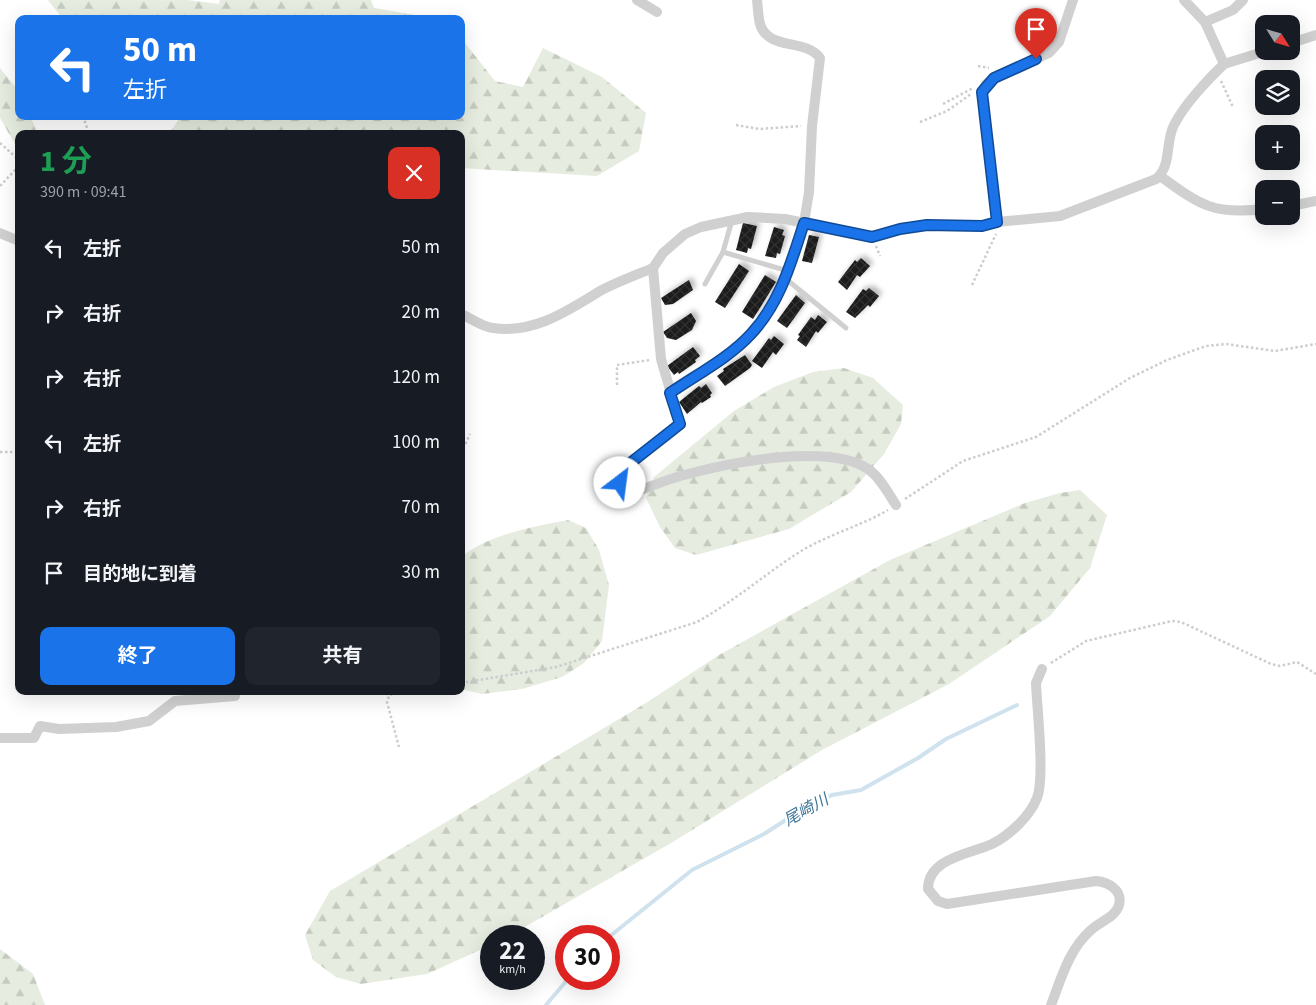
<!DOCTYPE html>
<html lang="ja">
<meta charset="utf-8">
<style>
:root{--surface:#171b24;--page:#20242c;--text:#f1f3f6;--muted:#9ea1a6;--accent:#1a73e8}
body{margin:0;font-family:"Source Sans 3","Noto Sans JP",sans-serif;background:var(--page);color:var(--text);height:100vh;display:flex;flex-direction:column;font-size:19px;white-space:nowrap}
*{box-sizing:border-box;margin:0}
p{font-size:16px;color:var(--muted)}
.icon{flex:none;width:28px;height:28px;fill:none;stroke:currentColor;stroke-width:2;stroke-linecap:round;stroke-linejoin:round}
.map{position:relative;flex:1;overflow:hidden}
.panel{position:absolute;left:15px;top:130px;width:450px;height:565px;display:flex;flex-direction:column;background:var(--surface);border-radius:10px;box-shadow:0 5px 20px #0002}
.panel>*{flex:none}
.hud{position:absolute;left:15px;top:15px;width:450px;height:105px;border-radius:10px;box-shadow:0 5px 20px #0002;background:#1a73e8;color:#fff;overflow:hidden}
.needle{width:32px;rotate:127deg}
.controls{position:absolute;left:1255px;top:15px;display:grid;gap:10px}
.controls a{display:grid;place-items:center;width:45px;height:45px;border-radius:10px;background:var(--surface);box-shadow:0 5px 20px #0002;font-size:25px}
.speed{position:absolute;left:480px;top:925px;display:flex;gap:10px;font-size:25px;font-weight:700;text-align:center}
.speed>*{display:grid;place-content:center;width:65px;height:65px;border-radius:50%;background:var(--surface);box-shadow:0 5px 20px #0002;line-height:1}
.speed small{font-size:12px;font-weight:400}
.speed .limit{border:8px solid #d22;background:#fff;color:#111}
.pin{position:absolute;display:grid;place-items:center;width:42px;height:42px;color:#fff;margin:-51px -21px;border-radius:50% 50% 50% 0;rotate:-45deg;box-shadow:0 0 5px #0007}
.pin .icon{rotate:45deg}
.me{position:absolute;width:55px;margin:-28px;rotate:30deg;stroke-linejoin:round;filter:drop-shadow(0 0 4px #0008)}
.turn{display:flex;align-items:center;gap:18px;height:105px;padding:0 25px;font-size:22px}
.turn .icon{width:65px;height:65px;stroke-width:2.5}
.turn b{display:block;font-size:35px;line-height:42px}
.round{display:grid;place-items:center;flex:none;width:52px;height:52px;border-radius:10px;background:var(--page)}
.head{display:flex;align-items:center;justify-content:space-between;height:85px;padding:0 25px}
h1{font-size:30px;font-weight:700;line-height:38px;color:#1e9e55}
.button{display:flex;gap:10px;margin-top:auto;padding:10px 25px}
.button a{flex:1;height:58px;border-radius:10px;background:var(--accent);color:#fff;font-size:20px;font-weight:700;line-height:58px;text-align:center}
.button a+a{background:var(--page);color:var(--text)}
ul{padding:0;list-style:none}
li{display:flex;align-items:center;gap:15px;height:65px;padding:0 25px}
li div{flex:1}
li b{display:block;font-size:19px}
li em{font-style:normal}
.map>svg:first-child{display:block}
.forest{fill:url(#forest-firs)}
.lines{fill:none;stroke-linecap:round;stroke-linejoin:round}
.stream{stroke:#cfe2ee;stroke-width:4}
.building{fill:url(#building-cross-hatch);filter:url(#shadow)}
.path{stroke:#cdcdcd;stroke-width:2.5;stroke-dasharray:2.5 2.5;stroke-linecap:butt}
.lane{stroke:#d0d0d0;stroke-width:5}
.street{stroke:#d0d0d0;stroke-width:10}
.route-casing{stroke:#114b97;stroke-width:12}
.route{stroke:#1a73e8;stroke-width:9}
.labels{text-anchor:middle;dominant-baseline:central;stroke-width:5;stroke-linejoin:round;paint-order:stroke}
.water-label{font-size:16px;font-style:italic;fill:#3f7597;stroke:#fff}
</style>
<div class="map">
<svg width="1316" height="1005" viewBox="0 0 1316 1005">
<defs>
<pattern id="forest-firs" width="22" height="20" patternUnits="userSpaceOnUse" patternTransform="scale(1.25)"><rect width="22" height="20" fill="#e6ecdf"/><path d="M5 1l3.5 6h-7zM16 11l3.5 6h-7z" fill="#c6cbc0"/></pattern>
<pattern id="building-cross-hatch" width="8" height="8" patternUnits="userSpaceOnUse" patternTransform="scale(1.25)"><rect width="8" height="8" fill="#1a1a1a"/><path d="M0 0l8 8M0 8l8-8" fill="none" stroke="#333"/></pattern>
<filter id="shadow"><feDropShadow dx="3.5" dy="-3.5" stdDeviation="2.5" flood-color="#0004"/></filter>
</defs>
<rect width="100%" height="100%" fill="#fff"/>
<!-- forest -->
<g class="forest">
<polygon points="48,0 187,0 219,4 220,0 371,0 374,8 416,15 424,19 63,19"/>
<polygon points="461,38 495,81 523,87 543,48 602,77 646,113 639,151 597,176 461,168 461,134 169,134 181,116 461,116"/>
<polygon points="0,68 19,92 19,116 30,116 36,129 32,134 19,134 19,151 0,118"/>
<polygon points="844,368 873,378 903,405 901,424 884,454 851,492 789,529 696,555 675,548 660,527 646,498 654,477 734,411 774,387 813,372"/>
<polygon points="1080,490 1107,515 1090,568 1050,616 949,684 822,750 671,843 509,936 491,936 491,945 427,974 361,984 336,977 313,960 305,935 330,891 646,703 719,655 890,560 1025,503 1060,493"/>
<path d="M 568,520 L 586,528 L 599,550 L 609,585 L 602,641 L 584,663 L 562,677 L 522,689 L 482,694 L 461,689 L 461,557 C 490,534 532,527 568,520 Z"/>
<polygon points="0,949 33,974 45,1005 0,1005"/>
</g>
<g class="lines">
<!-- stream -->
<g class="stream">
<polyline points="609,937 692,870 764,834 795,814 832,795 861,790 918,758 946,739 1017,705"/>
<polyline points="546,1005 568,979"/>
</g>
</g>
<!-- building -->
<g class="building">
<polygon points="743,223 757,226 751,249 748,248 747,253 736,250"/>
<polygon points="774,227 784,230 782,235 785,236 780,254 777,253 776,258 765,256"/>
<polygon points="809,235 819,237 812,263 802,261"/>
<polygon points="861,258 870,266 860,277 857,275 847,290 838,282 855,260 857,262"/>
<polygon points="739,264 749,271 725,308 715,302"/>
<polygon points="765,275 776,282 753,319 742,312"/>
<polygon points="689,280 693,290 673,304 665,305 661,298"/>
<polygon points="869,288 879,296 870,307 868,305 855,318 846,312 863,289 866,291"/>
<polygon points="796,295 805,303 787,328 777,321"/>
<polygon points="691,313 696,321 692,330 676,340 667,338 663,332"/>
<polygon points="818,315 827,322 818,333 816,331 806,347 797,340 800,336 798,335 811,317 815,320"/>
<polygon points="774,336 784,344 776,355 773,352 762,368 752,361 769,338 771,340"/>
<polygon points="693,347 700,356 695,360 696,362 679,374 678,372 674,375 667,366"/>
<polygon points="745,355 752,365 750,368 725,386 717,376 724,371 723,369"/>
<polygon points="706,384 712,393 710,395 711,397 702,403 701,402 687,414 679,402 699,386 701,388"/>
</g>
<g class="lines">
<!-- path -->
<g class="path">
<polyline points="978,66 989,68"/>
<polyline points="1221,81 1233,107"/>
<polyline points="943,104 973,88"/>
<polyline points="83,116 89,134"/>
<polyline points="920,122 947,111 971,94"/>
<polyline points="736,125 759,129 801,126"/>
<polyline points="0,143 19,160"/>
<polyline points="0,186 19,166"/>
<polyline points="876,246 880,256"/>
<polyline points="972,285 996,234"/>
<polyline points="617,385 617,365 650,360"/>
<polyline points="461,445 465,445 470,434"/>
<polyline points="0,452 19,452"/>
<polyline points="905,499 963,461 1036,437 1130,378 1167,360 1206,346 1226,344 1275,351 1316,344"/>
<polyline points="1051,663 1086,641 1172,621 1181,622 1271,664 1280,666 1297,662 1316,674"/>
<path d="M 461,683 L 556,667 L 697,622 C 733,602 764,575 798,553 C 826,535 859,527 888,510"/>
<polyline points="397,691 389,696 387,702 399,747"/>
</g>
<!-- lane -->
<g class="lane">
<polyline points="723,252 788,271"/>
<polyline points="786,279 846,328"/>
<polyline points="705,284 723,252 732,220"/>
<path d="M 670,393 L 742,343 C 777,310 789,268 804,223"/>
</g>
<!-- street -->
<g class="street">
<polyline points="637,0 657,12"/>
<path d="M 757,0 C 758,8 758,16 760,24 C 768,51 805,38 820,58 L 812,126 L 809,192 L 804,223"/>
<polyline points="1184,0 1205,22 1224,64 1266,51"/>
<polyline points="1205,22 1233,10 1243,0"/>
<polyline points="1291,43 1316,35"/>
<path d="M 1160,176 C 1200,205 1213,215 1264,209"/>
<polyline points="1291,206 1316,201"/>
<path d="M 997,222 L 1060,216 L 1156,179 C 1172,166 1165,142 1174,125 C 1184,105 1208,79 1224,64"/>
<polyline points="0,233 19,241"/>
<path d="M 461,314 C 471,318 482,327 493,328 C 534,334 567,311 600,291 C 617,282 636,275 653,268"/>
<path d="M 896,505 C 888,493 880,477 868,469 C 830,443 732,462 688,474 C 671,478 654,485 638,491 C 629,492 621,489 618,479 L 624,468 L 680,424 L 661,359 L 653,268 L 663,253 L 685,234 L 701,227 L 748,217 L 785,219 L 872,237 L 900,229 L 927,225 L 982,226 L 997,222 L 982,92 L 986,84 L 994,78 L 1049,53 L 1059,42 L 1073,0"/>
<path d="M 1042,669 L 1036,683 C 1037,709 1045,777 1037,798 C 1030,816 1010,835 992,844 C 970,854 928,858 928,889 L 938,901 L 947,904 L 1096,881 C 1108,882 1123,890 1119,905 C 1116,917 1099,922 1091,930 C 1069,949 1061,979 1051,1005"/>
<polyline points="0,738 34,738 40,726 59,729 116,727 149,721 175,701 235,696"/>
</g>
</g>
<g class="lines">
<!-- route casing -->
<g class="route-casing">
<path id="route" d="M 620,483 L 619,475 L 624,468 L 680,424 L 670,393 C 696,375 729,358 751,334 C 780,303 791,263 804,223 L 872,237 L 900,229 L 927,225 L 982,226 L 997,222 L 982,92 L 994,78 L 1036,59"/>
</g>
<!-- route -->
<use href="#route" class="route"/>
</g>
<g class="labels">
<!-- water labels -->
<g class="water-label">
<text transform="translate(806 810) rotate(-29)">尾崎川</text>
</g>
</g>
</svg>
<div class="controls">
<a><svg class="needle" viewBox="-14 -14 28 28"><path d="M0-13l5 13h-10z" fill="#e53935"/><path d="M0 13l5-13h-10z" fill="#9ea1a6"/></svg></a>
<a><svg class="icon" aria-label="layers" viewBox="0 0 24 24"><path d="M12 4l9 5-9 5-9-5zM3 14l9 5 9-5"/></svg></a>
<a>+</a>
<a>−</a>
</div>
<div class="speed"><div>22<small>km/h</small></div><div class="limit">30</div></div>
<div class="pin" style="left:1036px;top:59px;background:#d93025"><svg class="icon" aria-label="arrive" viewBox="0 0 24 24"><path d="M6 21V4h12l-3 4 3 4H6"/></svg></div>
<svg class="me" style="left:620px;top:483px" viewBox="-20 -20 40 40"><circle r="19" fill="#fff"/><path d="M0-13L10 11 0 6-10 11z" fill="#1a73e8"/></svg>
<div class="hud">
<div class="turn"><svg class="icon" aria-label="left" viewBox="0 0 24 24"><path d="M17 20v-9H6M10 6l-5 5 5 5"/></svg><div><b>50 m</b>左折</div></div>
</div>
<section class="panel">
<div class="head"><div><h1>1 分</h1><p>390 m · 09:41</p></div><a class="round" style="background:#d93025;color:#fff"><svg class="icon" aria-label="close" viewBox="0 0 24 24"><path d="M6 6l12 12M18 6L6 18"/></svg></a></div>
<ul>
<li><svg class="icon" aria-label="left" viewBox="0 0 24 24"><path d="M17 20v-9H6M10 6l-5 5 5 5"/></svg><div><b>左折</b></div><em>50 m</em></li>
<li><svg class="icon" aria-label="right" viewBox="0 0 24 24"><path d="M7 20v-9h11M14 6l5 5-5 5"/></svg><div><b>右折</b></div><em>20 m</em></li>
<li><svg class="icon" aria-label="right" viewBox="0 0 24 24"><path d="M7 20v-9h11M14 6l5 5-5 5"/></svg><div><b>右折</b></div><em>120 m</em></li>
<li><svg class="icon" aria-label="left" viewBox="0 0 24 24"><path d="M17 20v-9H6M10 6l-5 5 5 5"/></svg><div><b>左折</b></div><em>100 m</em></li>
<li><svg class="icon" aria-label="right" viewBox="0 0 24 24"><path d="M7 20v-9h11M14 6l5 5-5 5"/></svg><div><b>右折</b></div><em>70 m</em></li>
<li><svg class="icon" aria-label="arrive" viewBox="0 0 24 24"><path d="M6 21V4h12l-3 4 3 4H6"/></svg><div><b>目的地に到着</b></div><em>30 m</em></li>
</ul>
<div class="button"><a>終了</a><a>共有</a></div>
</section>
</div>
